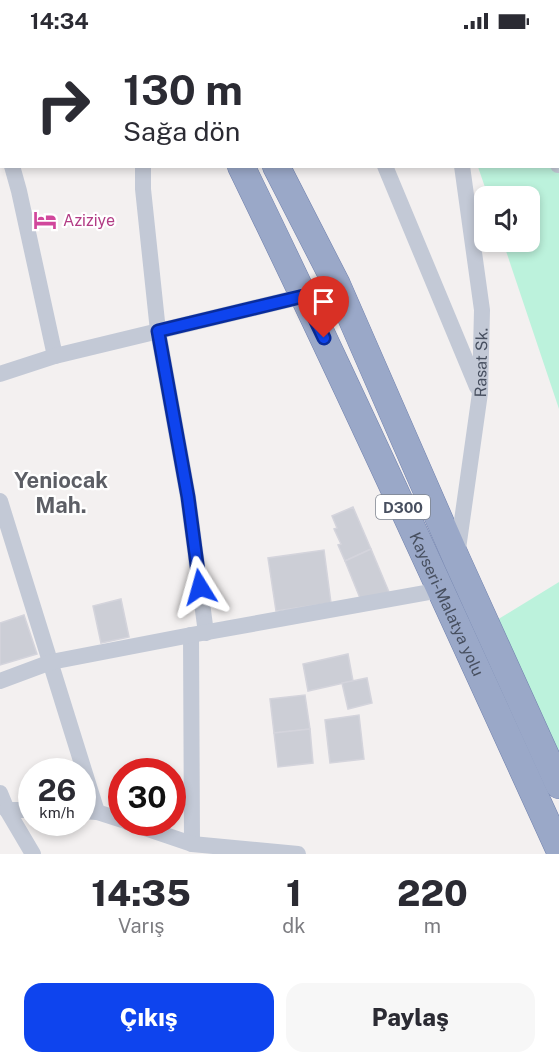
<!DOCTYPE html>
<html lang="tr">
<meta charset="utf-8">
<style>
:root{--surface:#fff;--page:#f7f7f7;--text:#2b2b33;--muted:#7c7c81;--accent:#0e44ee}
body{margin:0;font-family:"Public Sans",sans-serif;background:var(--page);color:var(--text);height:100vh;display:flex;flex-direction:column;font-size:22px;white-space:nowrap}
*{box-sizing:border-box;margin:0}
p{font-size:20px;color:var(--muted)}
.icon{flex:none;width:33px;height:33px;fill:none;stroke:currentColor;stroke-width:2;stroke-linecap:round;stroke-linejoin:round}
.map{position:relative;height:812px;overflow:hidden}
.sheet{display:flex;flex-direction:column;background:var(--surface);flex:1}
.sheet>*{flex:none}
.guide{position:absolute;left:0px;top:0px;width:560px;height:126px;box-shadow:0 3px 9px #0003;background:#fff;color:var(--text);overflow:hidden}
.tools{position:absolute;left:474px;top:144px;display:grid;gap:12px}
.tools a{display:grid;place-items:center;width:66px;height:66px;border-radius:12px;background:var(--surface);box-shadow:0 3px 9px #0003;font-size:30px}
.speed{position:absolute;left:18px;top:716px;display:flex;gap:12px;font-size:30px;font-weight:700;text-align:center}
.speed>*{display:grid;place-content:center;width:78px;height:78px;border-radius:50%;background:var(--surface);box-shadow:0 3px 9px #0003;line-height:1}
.speed small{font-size:15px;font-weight:400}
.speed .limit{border:9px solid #d22;background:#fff;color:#111}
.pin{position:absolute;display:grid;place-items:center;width:51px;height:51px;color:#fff;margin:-62px -26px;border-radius:50% 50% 50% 0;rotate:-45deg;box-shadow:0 0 6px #0007}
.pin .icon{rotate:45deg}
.me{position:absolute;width:66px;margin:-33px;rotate:352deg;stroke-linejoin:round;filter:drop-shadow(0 0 4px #0008)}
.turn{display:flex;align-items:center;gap:21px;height:126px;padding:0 24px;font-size:27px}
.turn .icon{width:78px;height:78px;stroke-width:2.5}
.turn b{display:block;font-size:42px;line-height:51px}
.eta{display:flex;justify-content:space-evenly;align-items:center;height:102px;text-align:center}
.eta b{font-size:36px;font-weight:800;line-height:42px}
.primary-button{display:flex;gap:12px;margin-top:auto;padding:12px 24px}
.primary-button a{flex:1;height:69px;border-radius:18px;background:var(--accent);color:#fff;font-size:24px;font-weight:800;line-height:69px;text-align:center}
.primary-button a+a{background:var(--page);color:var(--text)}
.status{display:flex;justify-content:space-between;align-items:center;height:42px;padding:0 30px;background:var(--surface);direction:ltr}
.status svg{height:16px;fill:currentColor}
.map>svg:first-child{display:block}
.green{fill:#bcf2dc}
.building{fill:#ccced6;stroke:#d4d4dc;stroke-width:1.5}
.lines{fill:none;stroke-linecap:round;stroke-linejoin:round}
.trunk-casing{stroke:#7081ad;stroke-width:28}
.service{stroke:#c3c9d6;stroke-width:8}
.minor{stroke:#c3c9d6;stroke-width:16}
.tertiary{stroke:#c3c9d6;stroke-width:20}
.trunk{stroke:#9aa8c8;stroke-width:27}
.route-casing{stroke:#092c9b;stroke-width:15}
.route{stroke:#0e44ee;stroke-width:10}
.labels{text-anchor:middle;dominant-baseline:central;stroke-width:4.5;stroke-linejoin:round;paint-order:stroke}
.shield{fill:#fff;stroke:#7e848f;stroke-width:1.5}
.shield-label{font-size:15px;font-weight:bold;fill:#474f5f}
.hotel-label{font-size:16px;fill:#b23c85;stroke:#fff;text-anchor:start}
.street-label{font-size:16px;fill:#474f5f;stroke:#fff}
.district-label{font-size:22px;font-weight:bold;fill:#5c5e65;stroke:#fff}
</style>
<div class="status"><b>14:34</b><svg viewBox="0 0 49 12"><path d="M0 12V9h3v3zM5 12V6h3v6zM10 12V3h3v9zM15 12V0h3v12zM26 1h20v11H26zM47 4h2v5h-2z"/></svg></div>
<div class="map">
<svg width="559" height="812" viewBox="0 0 559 812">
<rect width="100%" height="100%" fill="#f3f0f0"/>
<!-- green -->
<g class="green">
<polygon points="559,123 559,367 503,200 530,200 530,154 488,154 478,125 558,124"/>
<polygon points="559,540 559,743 487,584"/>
</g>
<!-- building -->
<g class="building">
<rect x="318" y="0" width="29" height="2"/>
<polygon points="418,0 450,0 418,2"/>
<polygon points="353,465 371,507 345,519 338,503 341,502 334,487 337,486 332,474"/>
<polygon points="371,507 389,550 362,561 345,519"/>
<polygon points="324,508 331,561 276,569 268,516"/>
<polygon points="121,557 129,595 101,601 93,564"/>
<polygon points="24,573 37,612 0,623 0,581"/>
<polygon points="348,612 353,639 308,649 303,622"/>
<polygon points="367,636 372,661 348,667 342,641"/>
<polygon points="305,653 310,687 274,691 270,657"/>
<polygon points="359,673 364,717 330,721 325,678"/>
<polygon points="310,687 313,721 278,725 274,691"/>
</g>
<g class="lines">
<!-- trunk casing -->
<g class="trunk-casing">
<g id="trunk">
<polyline points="181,0 182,2"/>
<polyline points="212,0 213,2"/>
<path id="s2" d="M 241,124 C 351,350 455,579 559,807"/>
<polyline points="276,124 337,243 457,518 559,743"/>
</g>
</g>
<!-- service -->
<polyline class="service" points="2,0 3,2"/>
<!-- minor -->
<g class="minor">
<polyline points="140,0 140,2"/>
<polyline points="359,0 359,2"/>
<polyline points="482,2 482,0"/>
<polyline points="558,123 559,123"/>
<polyline points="12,124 19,149 55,314"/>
<polyline points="143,124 143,147 158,289 188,455 206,591"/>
<polyline points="385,124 477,345"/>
<polyline points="0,332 55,314 304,254"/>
<polyline points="0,459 97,770"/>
<path id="s1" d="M 457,514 L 480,351 L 482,268 L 462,124"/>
<polyline points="191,593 192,802"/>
<polyline points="0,639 51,620 191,593 441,548"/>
<polyline points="0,751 7,768 33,812"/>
<polyline points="7,768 32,768"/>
<polyline points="82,769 97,770 122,778"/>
<polyline points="127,780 192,802 298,812"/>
</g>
<!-- tertiary -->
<g class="tertiary">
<polyline points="125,2 127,0"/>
<polyline points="0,89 2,88"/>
</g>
<!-- trunk -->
<use href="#trunk" class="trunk"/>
</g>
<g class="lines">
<!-- route casing -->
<g class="route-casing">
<polyline id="route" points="200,545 188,455 158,289 304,254 324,296"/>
</g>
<!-- route -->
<use href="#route" class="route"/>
</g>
<!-- icons -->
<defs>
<g id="hotel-bare" transform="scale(1.8)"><path d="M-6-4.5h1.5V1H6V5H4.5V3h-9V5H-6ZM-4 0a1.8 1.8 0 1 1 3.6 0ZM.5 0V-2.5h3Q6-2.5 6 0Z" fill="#d1479c" stroke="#fff" stroke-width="2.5" paint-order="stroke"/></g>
</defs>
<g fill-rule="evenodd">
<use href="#hotel-bare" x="45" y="178"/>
</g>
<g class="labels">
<!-- shield labels -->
<rect class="shield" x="376" y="453" width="54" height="24" rx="4.5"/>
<g class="shield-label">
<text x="403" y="465">D300</text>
</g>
<!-- hotel labels -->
<g class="hotel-label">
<text x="63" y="178">Aziziye</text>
</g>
<!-- street labels -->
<g class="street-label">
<text stroke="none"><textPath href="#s1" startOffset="195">Rasat Sk.</textPath></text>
<text stroke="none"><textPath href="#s2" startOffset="484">Kayseri-Malatya yolu</textPath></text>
</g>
<!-- district labels -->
<g class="district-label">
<text x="61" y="438">Yeniocak<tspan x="61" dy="25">Mah.</tspan></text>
</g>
</g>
</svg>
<div class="tools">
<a><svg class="icon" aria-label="sound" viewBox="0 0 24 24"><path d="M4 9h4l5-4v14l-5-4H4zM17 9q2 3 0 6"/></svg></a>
</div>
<div class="speed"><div>26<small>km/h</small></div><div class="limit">30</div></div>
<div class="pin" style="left:324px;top:296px;background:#d93025"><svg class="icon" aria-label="arrive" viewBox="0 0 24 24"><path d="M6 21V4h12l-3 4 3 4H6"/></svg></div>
<svg class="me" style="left:200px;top:545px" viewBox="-20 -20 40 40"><path d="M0-17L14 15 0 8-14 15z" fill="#0e44ee" stroke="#fff" stroke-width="4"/></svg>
<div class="guide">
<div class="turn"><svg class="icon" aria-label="right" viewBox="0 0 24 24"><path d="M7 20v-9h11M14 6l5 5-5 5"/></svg><div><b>130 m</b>Sağa dön</div></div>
</div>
</div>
<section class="sheet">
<div class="eta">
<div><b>14:35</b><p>Varış</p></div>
<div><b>1</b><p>dk</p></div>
<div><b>220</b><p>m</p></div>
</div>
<div class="primary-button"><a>Çıkış</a><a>Paylaş</a></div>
</section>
